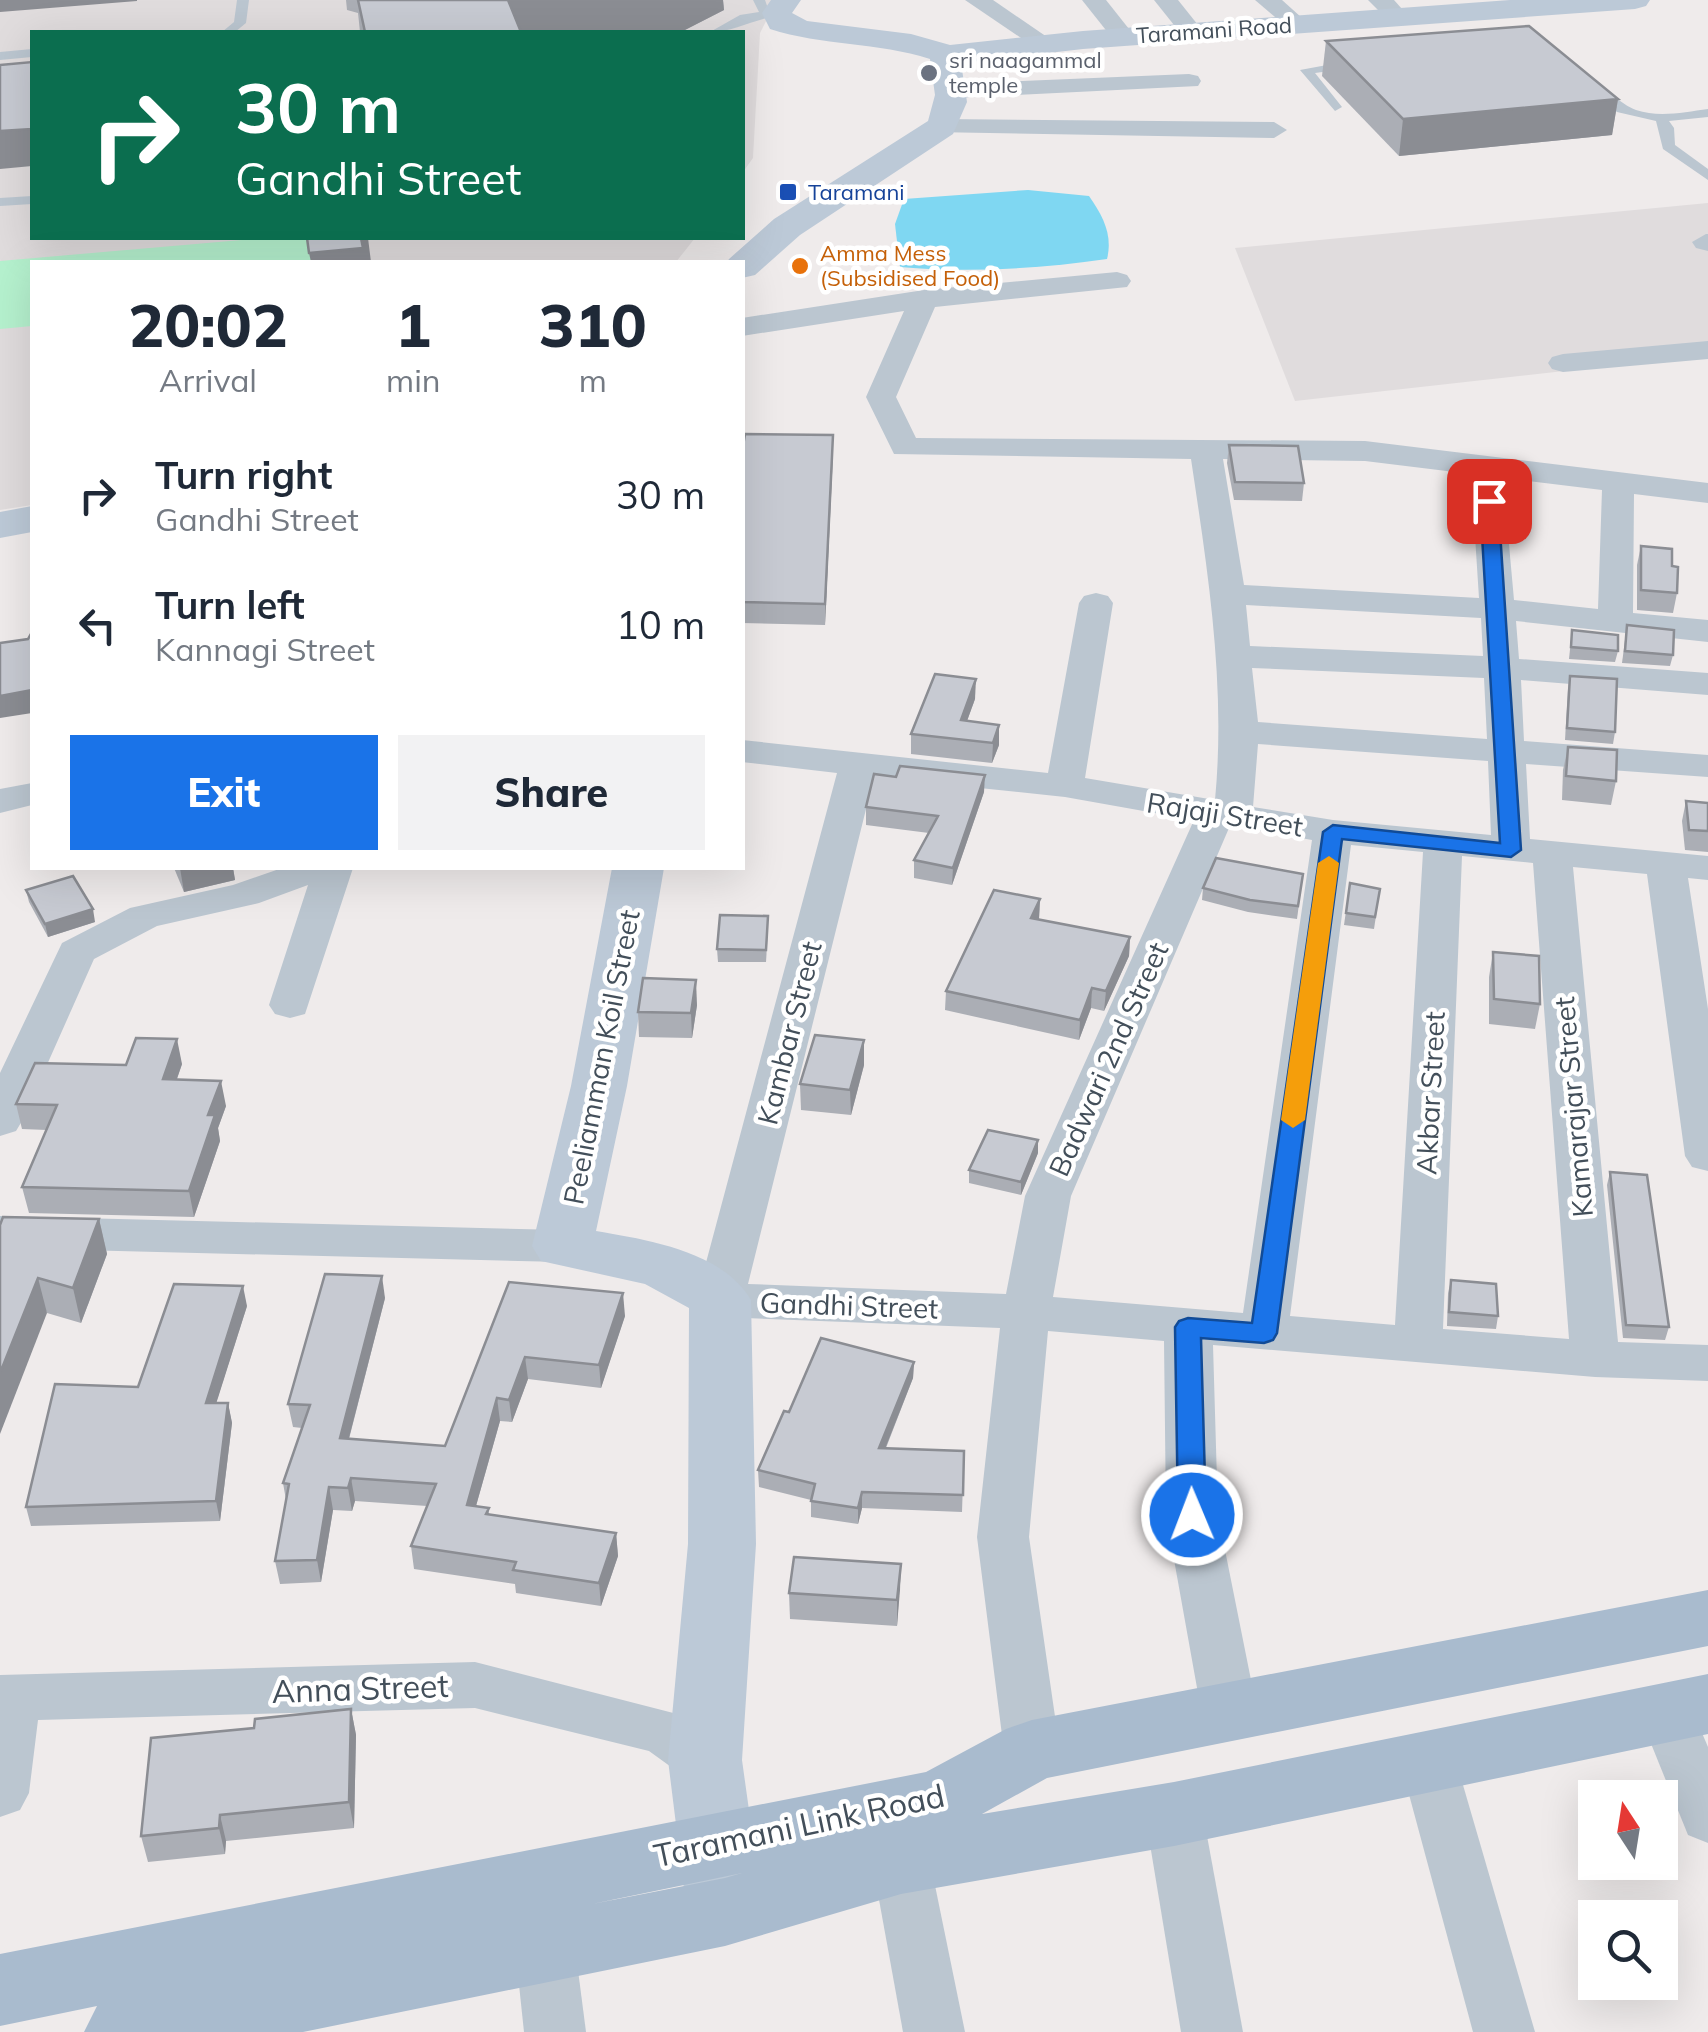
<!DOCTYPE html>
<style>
:root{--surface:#fff;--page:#f2f2f3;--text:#1f2937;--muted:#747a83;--accent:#1a73e8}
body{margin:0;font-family:Mulish,sans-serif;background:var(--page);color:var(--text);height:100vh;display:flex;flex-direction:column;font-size:38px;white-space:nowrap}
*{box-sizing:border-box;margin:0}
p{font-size:32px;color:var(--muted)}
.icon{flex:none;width:55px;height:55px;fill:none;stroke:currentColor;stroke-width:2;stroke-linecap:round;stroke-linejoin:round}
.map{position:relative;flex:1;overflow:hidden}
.panel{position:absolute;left:30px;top:260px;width:715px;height:610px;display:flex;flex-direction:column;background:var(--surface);border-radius:0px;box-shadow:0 10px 40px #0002}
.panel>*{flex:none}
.guide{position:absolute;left:30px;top:30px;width:715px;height:210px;border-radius:0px;box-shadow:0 10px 40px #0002;background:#0b6e4f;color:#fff;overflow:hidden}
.needle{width:65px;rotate:348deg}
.tools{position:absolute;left:1578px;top:1780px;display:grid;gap:20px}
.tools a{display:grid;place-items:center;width:100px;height:100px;border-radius:0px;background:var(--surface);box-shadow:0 10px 40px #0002;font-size:50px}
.pin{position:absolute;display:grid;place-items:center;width:85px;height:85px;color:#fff;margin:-42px;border-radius:20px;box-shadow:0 5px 15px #0006}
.me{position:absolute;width:110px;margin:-55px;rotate:359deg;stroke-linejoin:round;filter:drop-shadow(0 0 8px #0008)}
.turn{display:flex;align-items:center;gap:35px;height:210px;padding:0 40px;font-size:45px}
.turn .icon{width:130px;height:130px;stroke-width:2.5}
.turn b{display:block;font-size:70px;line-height:85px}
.eta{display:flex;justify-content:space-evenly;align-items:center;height:170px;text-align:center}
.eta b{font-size:60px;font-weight:800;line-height:70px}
.primary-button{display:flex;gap:20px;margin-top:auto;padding:20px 40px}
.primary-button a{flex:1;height:115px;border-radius:0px;background:var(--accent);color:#fff;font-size:40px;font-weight:800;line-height:115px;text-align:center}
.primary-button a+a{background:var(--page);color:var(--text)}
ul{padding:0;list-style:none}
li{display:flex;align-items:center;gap:30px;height:130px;padding:0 40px}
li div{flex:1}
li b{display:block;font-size:38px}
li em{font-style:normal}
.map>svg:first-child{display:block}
.education{fill:#e0dcdd}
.green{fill:#b5f1ce}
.water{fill:#7fd7f2}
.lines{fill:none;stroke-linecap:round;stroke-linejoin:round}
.lane{fill:#bbc6d0;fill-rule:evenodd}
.street{fill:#bbc6d0;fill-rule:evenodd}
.secondary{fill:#bcc9d7;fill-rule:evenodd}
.primary{fill:#a9bbce;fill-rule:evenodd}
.wall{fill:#abaeb5}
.shaded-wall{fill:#8b8d93}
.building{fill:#c7cad2;stroke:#8b8d93;stroke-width:2.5}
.route{fill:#1a73e8;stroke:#114b97;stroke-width:2.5}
.slow{fill:#f59e0b}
.worship-dot{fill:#6b7280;stroke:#fff;stroke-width:4}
.transit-dot{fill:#1a4fb4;stroke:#fff;stroke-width:4}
.food-dot{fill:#e8710a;stroke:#fff;stroke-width:4}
.labels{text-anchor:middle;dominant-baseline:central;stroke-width:9;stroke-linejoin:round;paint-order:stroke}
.far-street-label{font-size:22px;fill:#434f5a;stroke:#fff}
.far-worship-label{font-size:22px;fill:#5b616d;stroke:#fff;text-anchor:start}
.far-transit-label{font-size:22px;fill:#164399;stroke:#fff;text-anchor:start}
.far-food-label{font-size:22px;fill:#c56008;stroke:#fff;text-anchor:start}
.street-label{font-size:28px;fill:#434f5a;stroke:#fff}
.near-street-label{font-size:32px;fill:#434f5a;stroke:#fff}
</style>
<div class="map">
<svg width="1708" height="2032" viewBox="0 0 1708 2032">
<rect width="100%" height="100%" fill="#efebeb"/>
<!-- education -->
<g class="education">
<polygon points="0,0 777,0 760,33 753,158 743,172 742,32 32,32 32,238 695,238 676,262 32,262 32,505 0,510"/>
<polygon points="1708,203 1708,355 1295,401 1235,248"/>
</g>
<!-- green -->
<polygon class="green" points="264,238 307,238 325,262 32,262 32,326 0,329 0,261"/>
<!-- water -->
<path class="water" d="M 1028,190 L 1089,196 C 1103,216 1113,235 1107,259 C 1038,269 969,273 900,267 L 895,224 L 904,199 Z"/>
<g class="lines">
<!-- lane -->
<g class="lane">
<polygon points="237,0 249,0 246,23 235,32 222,32 234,22"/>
<path d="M 753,0 L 765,0 L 771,17 C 751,21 731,32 710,32 L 740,15 L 759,12 Z"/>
<polygon points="32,49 32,57 0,60 0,52"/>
<polygon points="1354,60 1359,61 1359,67 1315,73 1342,107 1335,111 1300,70"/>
<path d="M 1587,86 C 1604,85 1620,104 1636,110 C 1659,118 1685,112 1708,109 L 1708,117 L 1669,121 L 1674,128 L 1675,145 L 1708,169 L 1708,180 L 1663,149 L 1656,121 L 1617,112 L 1587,92 Z"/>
<polygon points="32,196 32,204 0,206 0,198"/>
</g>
<!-- street -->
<g class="street">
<polygon points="965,0 993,0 1047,37 1043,42 1027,42"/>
<polygon points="1082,0 1106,0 1129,29 1125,34 1109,34"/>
<polygon points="1154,0 1178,0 1198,25 1186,32 1178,30"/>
<polygon points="1255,0 1282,0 1302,18 1298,23 1282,23"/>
<polygon points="1368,0 1394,0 1402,9 1398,14 1382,14"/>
<polygon points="1189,74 1198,76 1201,81 1198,86 953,98 941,91 953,84"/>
<polygon points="941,119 1274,122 1287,130 1274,138 932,132 928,127"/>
<polygon points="1706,234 1708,234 1708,251 1696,248 1692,242"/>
<path d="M 1117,272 L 1127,275 L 1131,281 L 1127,287 L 935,307 L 896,397 L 916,438 L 1365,441 L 1708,483 L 1708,503 L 1634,494 L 1633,613 L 1708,620 L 1708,642 L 1516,621 L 1519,659 L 1708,673 L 1708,695 L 1521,680 L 1524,741 L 1708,755 L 1708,777 L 1526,764 L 1530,839 L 1708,856 L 1708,880 L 1688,878 L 1708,1009 L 1708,1171 L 1692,1167 L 1685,1156 L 1647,874 L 1573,867 L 1618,1342 L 1708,1345 L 1708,1381 L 1595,1377 L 1213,1345 L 1218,1515 L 1257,1710 L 1249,1726 L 1229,1733 L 1209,1726 L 1201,1710 L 1166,1515 L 1164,1341 L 1048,1331 L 1029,1537 L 1060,1751 L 1052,1768 L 1032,1775 L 1012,1768 L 1004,1751 L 977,1537 L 1000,1328 L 720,1317 L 703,1312 L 696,1300 L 837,773 L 742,762 L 742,740 L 1048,773 L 1079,603 L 1084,596 L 1096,593 L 1108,596 L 1113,603 L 1085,778 L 1215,800 C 1226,685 1208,573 1191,459 L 894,454 L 866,397 L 904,311 L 742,336 L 742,318 L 924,290 ZM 1223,459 L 1365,461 L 1471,474 L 1479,598 L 1244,585 ZM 1503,478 L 1602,490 L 1598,609 L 1514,600 ZM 1246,605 L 1481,618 L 1483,656 L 1250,646 ZM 1252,668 L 1484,678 L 1487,739 L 1258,722 ZM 1258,744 L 1488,761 L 1491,835 L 1333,820 L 1253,807 ZM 874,777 L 1065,797 L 1194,820 L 1025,1196 L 1006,1294 L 748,1284 ZM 1238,827 L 1312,840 L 1243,1313 L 1053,1297 L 1071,1196 L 1229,828 ZM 1351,845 L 1423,852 L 1395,1325 L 1290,1316 ZM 1462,856 L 1533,863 L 1569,1339 L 1443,1329 Z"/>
<polygon points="1708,341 1708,359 1563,372 1552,369 1548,363 1552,357 1563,354"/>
<polygon points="32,783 32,805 0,813 0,789"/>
<polygon points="282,868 353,868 305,1014 290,1018 275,1014 269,1005 308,885 259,903 157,926 94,959 22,1121 16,1131 0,1136 0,1073 62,943 130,908 233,885"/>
<polygon points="0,1216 562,1230 579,1235 585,1246 579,1257 562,1262 0,1248"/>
<polygon points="475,1662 685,1716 725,1743 733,1760 725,1777 705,1784 685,1777 649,1751 475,1708 38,1720 29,1793 20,1810 0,1817 0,1675"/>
<polygon points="1667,1691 1687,1698 1708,1747 1708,1843 1688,1835 1639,1714 1647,1698"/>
<polygon points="1428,1737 1448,1744 1456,1761 1535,2032 1473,2032 1400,1761 1408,1744"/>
<polygon points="1174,1789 1194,1797 1203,1814 1243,2032 1181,2032 1145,1814 1154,1797"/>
<polygon points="901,1836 922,1843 930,1861 965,2032 903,2032 872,1861 880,1843"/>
<polygon points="545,1920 566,1928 575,1947 586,2032 524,2032 515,1947 524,1928"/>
</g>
<!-- secondary -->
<g class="secondary">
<path d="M 771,0 L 801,0 L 792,13 L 807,21 L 911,34 L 950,45 L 1083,31 L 1510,0 L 1650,0 L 1646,6 L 1635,9 L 1083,49 L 961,63 L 967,102 L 953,134 L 800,235 L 755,275 L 742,278 L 742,262 L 727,262 L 729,259 L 774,219 L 928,121 L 935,95 L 930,59 C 878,42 822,46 770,29 L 762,13 Z"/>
<polygon points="32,506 32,532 0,538 0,512"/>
<path d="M 612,868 L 664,868 L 627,1086 L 596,1231 C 648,1240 722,1251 751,1300 L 756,1544 L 742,1760 L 760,1889 L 749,1913 L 722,1922 L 695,1913 L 684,1889 L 668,1760 L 688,1544 L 689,1308 L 645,1284 L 541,1261 L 532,1246 L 571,1086 Z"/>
</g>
<!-- primary -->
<path class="primary" d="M 1708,1590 L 1708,1646 L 1047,1778 L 982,1814 L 1174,1782 L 1708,1674 L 1708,1734 L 1174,1846 L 901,1894 L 725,1946 L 303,2032 L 84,2032 L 97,2006 L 0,2026 L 0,1954 L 926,1772 L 1006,1729 L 1032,1720 ZM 742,1873 L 725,1878 L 592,1904 Z"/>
</g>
<!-- wall -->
<g class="wall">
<polygon points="346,0 723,0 724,10 681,32 360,32 358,13 347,10"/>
<polygon points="1326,41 1618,99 1612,135 1399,156 1322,76"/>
<polygon points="833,435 825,625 742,623 742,452"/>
<polygon points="1229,445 1304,483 1302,501 1234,500 1227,463"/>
<polygon points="1641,546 1672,566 1677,593 1673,613 1637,610 1637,565"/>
<polygon points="1627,625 1673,655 1670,666 1622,663"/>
<polygon points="1572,630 1618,651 1615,662 1569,659"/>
<polygon points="1570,676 1615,732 1613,744 1565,740 1568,688"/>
<polygon points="975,699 967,721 999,725 999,745 992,763 911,754 911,734"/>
<polygon points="1568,747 1616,781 1611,805 1562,800 1563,770"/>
<polygon points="984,792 952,885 914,878 914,860 929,833 866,825 866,807"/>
<polygon points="1686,801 1708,803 1708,852 1685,850 1682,821"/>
<polygon points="174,868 233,868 235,880 184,892"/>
<polygon points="1303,874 1297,919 1248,912 1202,900 1203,888"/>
<polygon points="1350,883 1380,889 1374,929 1344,925"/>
<polygon points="26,890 95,922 48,937 29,902"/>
<polygon points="1040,899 1039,919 1130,937 1129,956 1104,1011 1091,1008 1079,1040 945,1010 946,991"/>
<polygon points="768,928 766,962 718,962 717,949"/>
<polygon points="1493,952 1540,1004 1535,1029 1489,1024 1489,977"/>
<polygon points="697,1005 692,1038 639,1037 638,1012"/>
<polygon points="864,1040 864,1065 851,1115 801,1110 800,1084"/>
<polygon points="182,1064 177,1079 226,1106 218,1128 220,1141 194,1217 29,1213 22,1187 47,1130 22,1129 16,1104 126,1065"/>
<polygon points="1038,1153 1021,1195 969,1183 969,1170"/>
<polygon points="1610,1172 1669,1327 1665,1340 1623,1338 1607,1185"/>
<polygon points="99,1219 107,1254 81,1323 47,1313 0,1225"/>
<polygon points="1451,1280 1498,1316 1496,1329 1447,1326 1448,1293"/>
<polygon points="509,1282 625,1316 601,1388 528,1379 512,1422 500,1421 476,1506 489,1508 489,1514 616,1533 618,1556 601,1606 516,1593 515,1584 414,1569 411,1546 427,1506 355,1501 352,1511 333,1510 321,1582 280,1584 275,1561 286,1500 283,1483 302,1428 293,1427 288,1404 385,1298 349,1439 445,1446"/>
<polygon points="247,1306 216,1403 228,1403 232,1423 220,1521 31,1526 26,1507 138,1387"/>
<polygon points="914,1362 913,1378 886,1448 964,1451 962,1512 862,1508 858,1524 811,1517 811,1500 759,1487 758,1470 789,1412"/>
<polygon points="901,1564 897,1626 790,1619 789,1593"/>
<polygon points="351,1709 356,1735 354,1828 226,1841 225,1854 148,1862 141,1836 254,1728"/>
</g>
<!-- shaded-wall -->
<g class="shaded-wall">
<polygon points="0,0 137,0 137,1 0,12"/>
<polygon points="508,0 723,0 724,10 681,32 510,32"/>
<polygon points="1618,99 1612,135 1399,156 1403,119"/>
<polygon points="32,129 32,166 0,169 0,131"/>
<polygon points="361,238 368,238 371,262 311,262 309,253"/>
<polygon points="833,435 833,454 825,625 825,604"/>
<polygon points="976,679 975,699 960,740 961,720"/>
<polygon points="32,690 32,713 0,718 0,696"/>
<polygon points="999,725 999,745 992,763 993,743"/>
<polygon points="985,775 984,792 952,885 953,868"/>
<polygon points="180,868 233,868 235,880 184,892"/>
<polygon points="1040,899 1039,918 1030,937 1031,918"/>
<polygon points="93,909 95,922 48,937 45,924"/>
<polygon points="1130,937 1129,956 1104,1011 1106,991"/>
<polygon points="696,980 697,1005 692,1038 691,1013"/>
<polygon points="1092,988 1091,1008 1079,1040 1080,1020"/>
<polygon points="177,1039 182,1064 168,1104 163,1079"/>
<polygon points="864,1040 864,1065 851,1115 850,1090"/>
<polygon points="221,1081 226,1106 218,1128 220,1141 194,1217 189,1191 208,1115"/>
<polygon points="1038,1140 1038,1153 1021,1195 1021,1182"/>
<polygon points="99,1219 107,1254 81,1323 73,1288"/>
<polygon points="382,1276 385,1298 343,1461 340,1438"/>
<polygon points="38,1278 47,1313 0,1434 0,1373"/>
<polygon points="243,1286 247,1306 210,1423 206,1403"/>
<polygon points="623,1293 625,1316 601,1388 599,1365"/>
<polygon points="525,1357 528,1379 512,1422 509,1400"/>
<polygon points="914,1362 913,1378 879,1464 879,1448"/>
<polygon points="497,1398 500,1421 470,1527 467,1505"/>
<polygon points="228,1403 232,1423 220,1521 216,1501"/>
<polygon points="351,1478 355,1501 352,1511 348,1488"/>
<polygon points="329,1487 333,1510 321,1582 317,1560"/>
<polygon points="862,1492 862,1508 858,1524 858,1508"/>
<polygon points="616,1533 618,1556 601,1606 599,1583"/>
<polygon points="901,1564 900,1590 897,1626 897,1600"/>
<polygon points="351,1709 356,1735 354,1828 349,1802"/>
<polygon points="220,1815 226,1841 225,1854 219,1828"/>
</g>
<!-- building -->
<g class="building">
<polygon points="358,0 508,0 521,32 365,32"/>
<polygon points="1529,26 1618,99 1403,119 1326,41"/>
<polygon points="32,62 32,129 0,131 0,65"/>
<polygon points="307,238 361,238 363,248 309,253"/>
<polygon points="745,434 833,435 825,604 742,602 742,452"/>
<polygon points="1229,445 1298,446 1304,483 1235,482"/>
<polygon points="1641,546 1672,549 1672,566 1678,567 1677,593 1641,590"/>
<polygon points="1627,625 1674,630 1673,655 1625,651"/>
<polygon points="1572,630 1618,635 1618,651 1571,647"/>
<polygon points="32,632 32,690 0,696 0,643 28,639"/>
<polygon points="935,674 976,679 961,720 999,725 993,743 911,734"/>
<polygon points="1570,676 1617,679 1615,732 1567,728"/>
<polygon points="1568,747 1617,750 1616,781 1566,776"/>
<polygon points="900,766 985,775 953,868 914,860 938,816 866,807 874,774 896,777"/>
<polygon points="1686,801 1708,803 1708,831 1689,830"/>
<polygon points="1216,858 1303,874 1298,906 1250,900 1203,888"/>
<polygon points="73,876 93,909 45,924 26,890"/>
<polygon points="1350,883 1380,889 1375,917 1346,913"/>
<polygon points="994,890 1040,899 1031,918 1130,937 1106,991 1092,988 1080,1020 946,991"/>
<polygon points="720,915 768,916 766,950 717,949"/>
<polygon points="1493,952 1539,956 1540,1004 1494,999"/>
<polygon points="643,978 696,980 691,1013 638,1012"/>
<polygon points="815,1035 864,1040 850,1090 800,1084"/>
<polygon points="136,1038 177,1039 163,1079 221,1081 208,1115 215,1115 189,1191 22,1187 57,1105 16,1104 35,1063 126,1065"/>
<polygon points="988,1130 1038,1140 1021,1182 969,1170"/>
<polygon points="1610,1172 1647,1175 1669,1327 1626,1325"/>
<polygon points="3,1217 99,1219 73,1288 38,1278 0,1373 0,1225"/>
<polygon points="325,1274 382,1276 340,1438 445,1446 509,1282 623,1293 599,1365 525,1357 509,1400 497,1398 467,1505 489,1508 486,1514 616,1533 599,1583 513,1570 516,1562 411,1546 436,1484 351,1478 348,1488 329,1487 317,1560 275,1561 289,1484 283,1483 310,1405 288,1404"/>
<polygon points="1451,1280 1496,1284 1498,1316 1449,1312"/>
<polygon points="174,1284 243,1286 206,1403 228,1403 216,1501 26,1507 55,1384 138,1387"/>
<polygon points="821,1338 914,1362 879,1448 964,1451 963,1495 862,1492 858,1508 811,1501 815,1484 758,1470 784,1411 789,1412"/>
<polygon points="794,1557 901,1564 897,1600 789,1593"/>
<polygon points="351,1709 349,1802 220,1815 219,1828 141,1836 151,1738 254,1728 255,1719"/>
</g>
<!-- route -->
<polygon class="route" points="1489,496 1498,501 1521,850 1511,857 1342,839 1277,1333 1273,1340 1264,1343 1201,1338 1206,1515 1202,1523 1192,1526 1182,1523 1178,1515 1175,1327 1179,1321 1188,1318 1252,1323 1323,832 1333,825 1500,843 1480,501"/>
<!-- slow -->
<polygon class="slow" points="1329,856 1339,863 1305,1120 1293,1128 1281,1120 1318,863"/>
<!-- markers -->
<circle class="worship-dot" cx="929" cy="73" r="10"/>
<rect class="transit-dot" x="778" y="182" width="20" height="20" rx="5"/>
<circle class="food-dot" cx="800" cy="266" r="10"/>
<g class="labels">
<!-- far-street labels -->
<g class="far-street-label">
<text transform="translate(1214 30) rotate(-4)">Taramani Road</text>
</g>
<!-- far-worship labels -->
<g class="far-worship-label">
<text x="949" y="60">sri naagammal<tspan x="949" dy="25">temple</tspan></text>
</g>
<!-- far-transit labels -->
<g class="far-transit-label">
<text x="808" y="192">Taramani</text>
</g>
<!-- far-food labels -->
<g class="far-food-label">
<text x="820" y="253">Amma Mess<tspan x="820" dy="25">(Subsidised Food)</tspan></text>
</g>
<!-- street labels -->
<g class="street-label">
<text transform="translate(1225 814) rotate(9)">Rajaji Street</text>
<text transform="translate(789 1033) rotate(-76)">Kambar Street</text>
<text transform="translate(601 1057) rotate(-79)">Peeliamman Koil Street</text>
<text transform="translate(1108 1059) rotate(-66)">Badwari 2nd Street</text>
<text transform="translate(1430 1093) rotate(-87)">Akbar Street</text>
<text transform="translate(1573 1107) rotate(-95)">Kamarajar Street</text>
<text transform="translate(849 1305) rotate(2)">Gandhi Street</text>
</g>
<!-- near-street labels -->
<g class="near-street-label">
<text transform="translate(360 1688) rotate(-2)">Anna Street</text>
<text transform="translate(799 1825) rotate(-12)">Taramani Link Road</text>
</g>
</g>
</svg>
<div class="tools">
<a><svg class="needle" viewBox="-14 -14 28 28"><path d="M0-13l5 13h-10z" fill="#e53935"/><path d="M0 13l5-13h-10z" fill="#747a83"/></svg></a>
<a><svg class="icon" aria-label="search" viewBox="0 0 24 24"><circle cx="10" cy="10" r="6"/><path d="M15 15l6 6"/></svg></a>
</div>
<div class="pin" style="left:1489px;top:501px;background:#d93025"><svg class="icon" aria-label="arrive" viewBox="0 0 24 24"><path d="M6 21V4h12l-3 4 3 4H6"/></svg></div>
<svg class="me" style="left:1192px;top:1515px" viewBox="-20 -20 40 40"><circle r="17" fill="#1a73e8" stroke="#fff" stroke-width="3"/><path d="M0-11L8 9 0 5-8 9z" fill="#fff"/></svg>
<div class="guide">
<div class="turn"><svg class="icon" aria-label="right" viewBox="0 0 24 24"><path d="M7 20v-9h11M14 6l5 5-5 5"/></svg><div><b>30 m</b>Gandhi Street</div></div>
</div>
<section class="panel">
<div class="eta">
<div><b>20:02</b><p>Arrival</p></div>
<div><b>1</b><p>min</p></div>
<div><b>310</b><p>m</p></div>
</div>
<ul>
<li><svg class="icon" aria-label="right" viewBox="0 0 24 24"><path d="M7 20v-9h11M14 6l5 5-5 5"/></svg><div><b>Turn right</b><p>Gandhi Street</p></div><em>30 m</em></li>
<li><svg class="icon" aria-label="left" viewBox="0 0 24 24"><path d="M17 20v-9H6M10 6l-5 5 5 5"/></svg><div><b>Turn left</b><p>Kannagi Street</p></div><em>10 m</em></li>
</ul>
<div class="primary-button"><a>Exit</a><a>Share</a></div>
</section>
</div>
